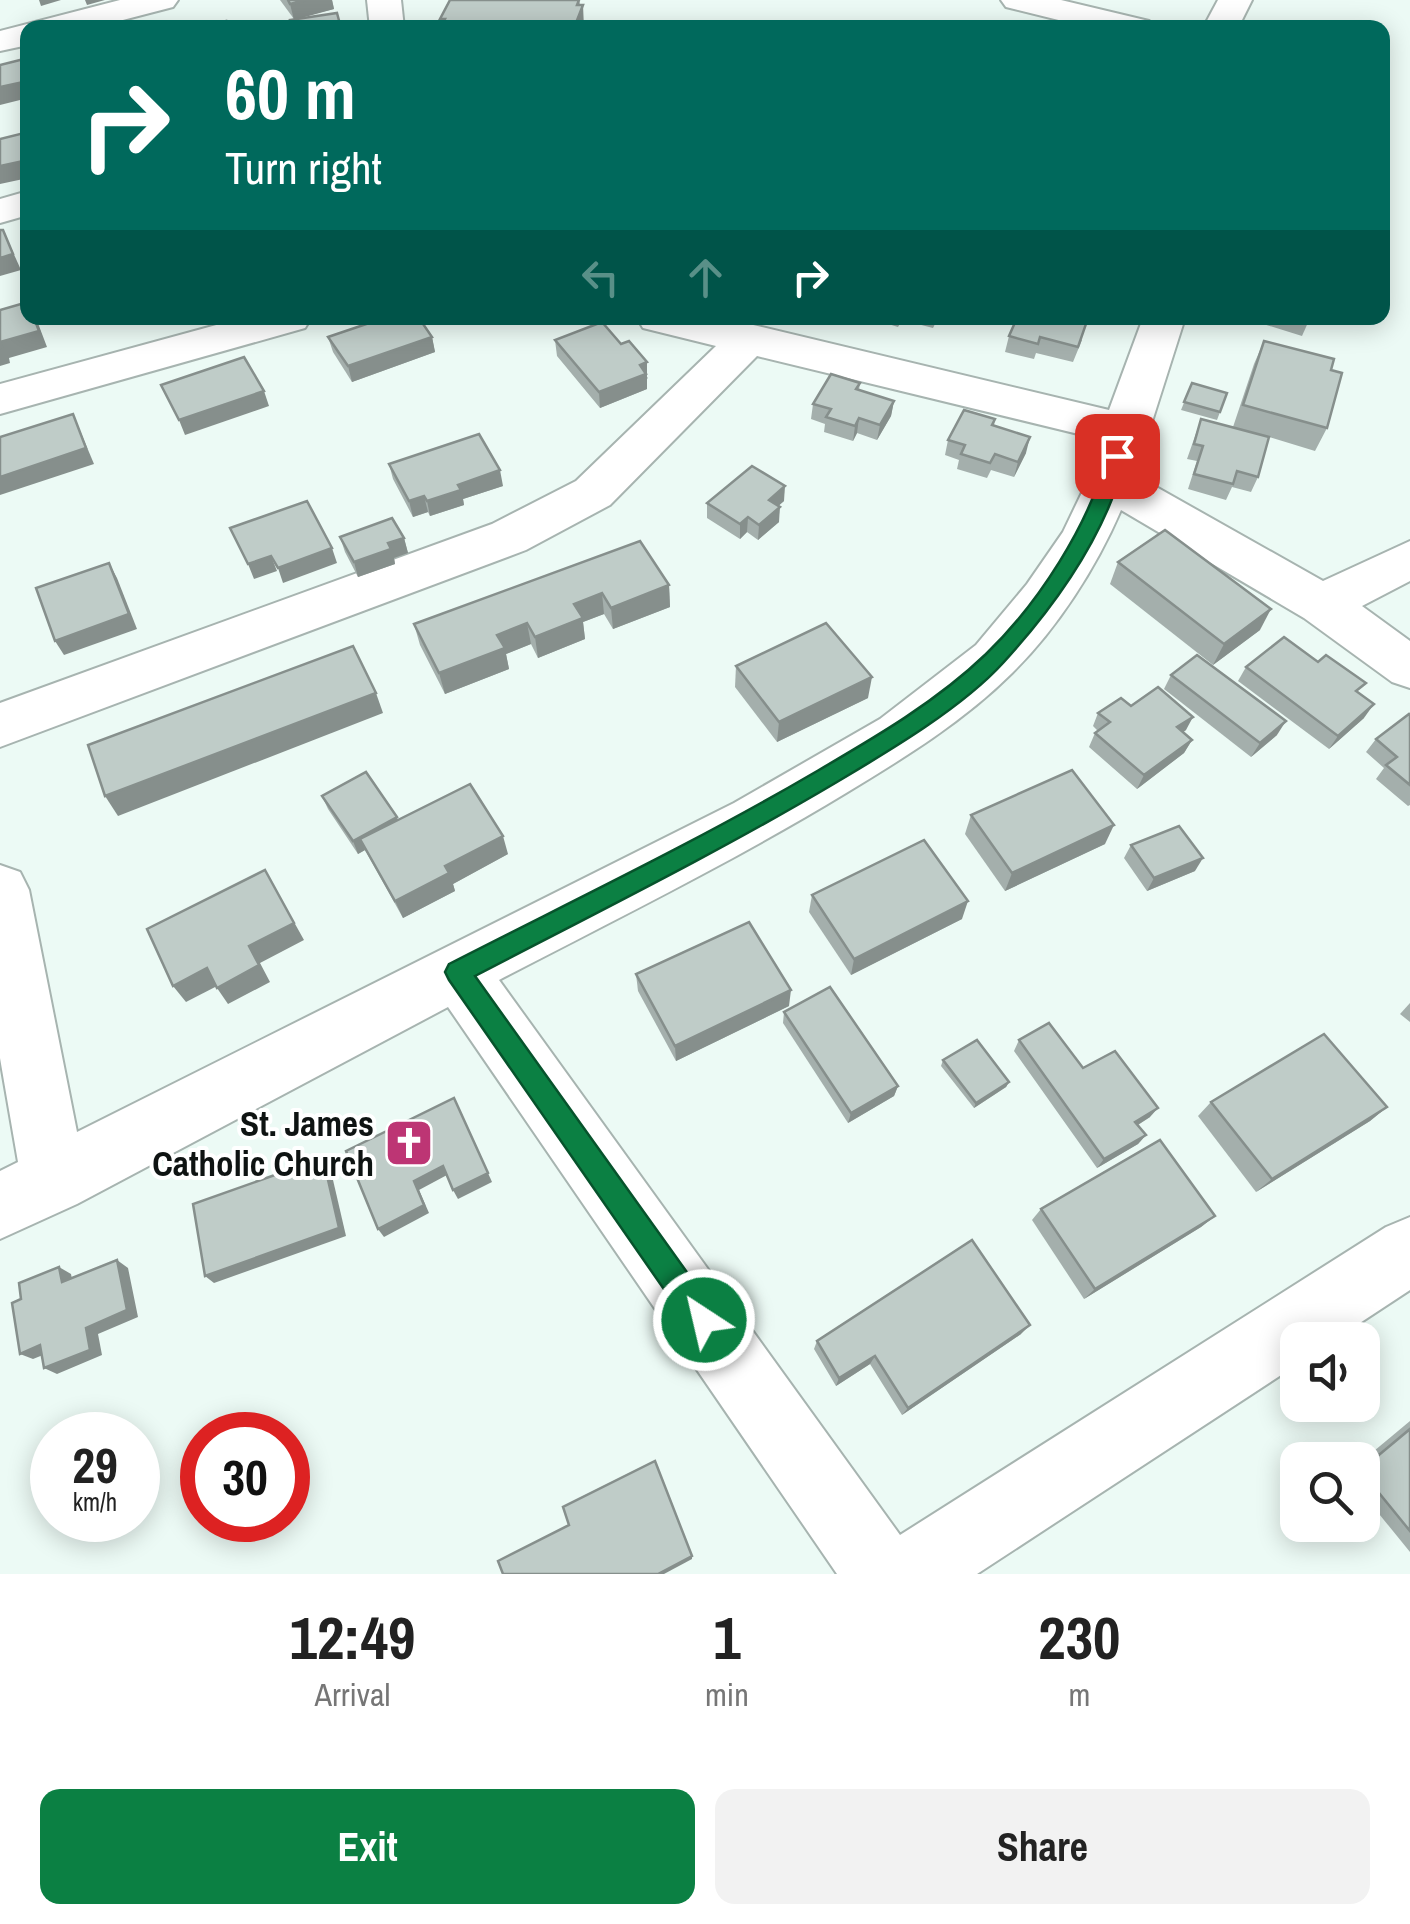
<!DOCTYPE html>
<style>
:root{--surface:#fff;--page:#f2f2f2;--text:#222;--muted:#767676;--accent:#0b8043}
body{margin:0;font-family:"Archivo Narrow",sans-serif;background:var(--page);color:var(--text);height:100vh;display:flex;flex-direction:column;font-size:38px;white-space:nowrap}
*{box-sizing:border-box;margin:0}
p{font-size:32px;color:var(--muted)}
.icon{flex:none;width:55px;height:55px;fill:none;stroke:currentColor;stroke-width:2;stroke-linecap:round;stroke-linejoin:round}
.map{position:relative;height:1574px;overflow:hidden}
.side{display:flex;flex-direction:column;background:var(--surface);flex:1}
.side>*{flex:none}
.banner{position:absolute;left:20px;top:20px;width:1370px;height:305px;border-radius:20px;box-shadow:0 5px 25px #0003;background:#00695c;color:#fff;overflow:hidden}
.buttons{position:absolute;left:1280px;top:1322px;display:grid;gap:20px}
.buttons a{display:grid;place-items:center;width:100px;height:100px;border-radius:20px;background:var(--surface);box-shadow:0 5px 25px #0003;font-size:50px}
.speed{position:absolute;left:30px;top:1412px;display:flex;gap:20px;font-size:50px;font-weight:700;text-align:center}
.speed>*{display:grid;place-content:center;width:130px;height:130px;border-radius:50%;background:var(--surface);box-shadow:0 5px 25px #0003;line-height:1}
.speed small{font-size:25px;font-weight:400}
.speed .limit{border:15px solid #d22;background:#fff;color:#111}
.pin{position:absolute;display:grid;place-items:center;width:85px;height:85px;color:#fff;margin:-42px;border-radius:20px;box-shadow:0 5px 15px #0006}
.me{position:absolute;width:110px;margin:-55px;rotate:325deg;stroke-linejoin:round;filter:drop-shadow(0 0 8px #0008)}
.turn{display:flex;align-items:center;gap:35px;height:210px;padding:0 40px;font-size:45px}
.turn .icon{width:130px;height:130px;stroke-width:2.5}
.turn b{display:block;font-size:70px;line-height:85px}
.lanes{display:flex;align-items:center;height:95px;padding:0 40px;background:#0003;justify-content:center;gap:50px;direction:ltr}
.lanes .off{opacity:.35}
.eta{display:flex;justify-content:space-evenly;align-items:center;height:170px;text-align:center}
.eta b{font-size:60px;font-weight:700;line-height:70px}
.cta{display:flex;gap:20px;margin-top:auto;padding:20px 40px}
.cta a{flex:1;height:115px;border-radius:20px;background:var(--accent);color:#fff;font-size:40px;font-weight:700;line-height:115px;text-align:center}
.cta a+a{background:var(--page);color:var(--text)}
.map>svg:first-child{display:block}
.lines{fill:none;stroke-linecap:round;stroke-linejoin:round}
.minor-casing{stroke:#a7b4b0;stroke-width:4}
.minor{fill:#fff;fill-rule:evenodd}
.wall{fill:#a4afac}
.shaded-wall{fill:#868f8c}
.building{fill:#bfccc8;stroke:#868f8c;stroke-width:2.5}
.route{fill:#0b8043;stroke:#07532c;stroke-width:2.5}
.labels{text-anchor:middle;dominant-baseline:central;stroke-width:8;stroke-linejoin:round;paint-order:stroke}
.poi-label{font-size:35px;font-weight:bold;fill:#0e1312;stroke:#fff;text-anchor:end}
</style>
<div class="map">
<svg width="1410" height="1574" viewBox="0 0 1410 1574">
<rect width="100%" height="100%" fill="#ecfaf5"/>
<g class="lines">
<!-- minor casing -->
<g class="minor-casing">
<g id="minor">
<polygon points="120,0 178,0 173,7 92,28 28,28 28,45 0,51 0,31"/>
<polygon points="367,0 401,0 404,28 370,28"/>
<polygon points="1001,0 1061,0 1149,21 1154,28 1091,28 1006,7"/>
<polygon points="1218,0 1252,0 1238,28 1203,28"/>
<polygon points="28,191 28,215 0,223 0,199"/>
<polygon points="242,318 311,318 305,328 0,414 0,384"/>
<path d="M 637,318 L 714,318 L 749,324 L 1109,410 L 1143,318 L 1185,318 L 1135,475 L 1323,581 L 1410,541 L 1410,581 L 1362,606 L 1410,641 L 1410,688 L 1392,682 L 1304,618 L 1121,510 C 1096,568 1057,629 1012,673 C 964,721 904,758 846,793 C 734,861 616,919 499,980 L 900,1535 L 1386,1227 L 1410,1217 L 1410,1290 L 1334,1340 L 1298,1340 L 1298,1364 L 977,1574 L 837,1574 L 448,1007 L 77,1204 L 0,1239 L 0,1171 L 18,1162 L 0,1058 L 0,865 L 20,872 L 29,890 L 77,1132 L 734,803 L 880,719 L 976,645 L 1027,584 L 1063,532 L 1087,482 L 1099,439 L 757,356 L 610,505 L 526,550 L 0,747 L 0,703 L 492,524 L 576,481 L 716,346 L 643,328 Z"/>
</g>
</g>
<!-- minor -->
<use href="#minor" class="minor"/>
</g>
<!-- wall -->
<g class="wall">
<polygon points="280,0 332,0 334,9 294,19"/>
<polygon points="579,0 584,28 442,28 440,19"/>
<polygon points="869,318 938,318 933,328 902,320 898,327"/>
<polygon points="1247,318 1310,318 1302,336 1247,319"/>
<polygon points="1009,336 1082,340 1073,362 1036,353 1034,359 1005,352"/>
<polygon points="328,337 432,337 435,352 352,382 333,352"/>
<polygon points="555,340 621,344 648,378 647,379 647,389 600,408 557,356"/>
<polygon points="1264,341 1331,370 1327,428 1315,451 1269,437 1258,477 1251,492 1232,487 1226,500 1188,489 1197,461 1187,459 1201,419 1233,427 1254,364"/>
<polygon points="860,383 859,390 894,401 891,416 877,440 857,433 853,441 824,432 825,424 811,419 813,404"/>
<polygon points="1192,383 1227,393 1217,420 1181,410"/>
<polygon points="995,419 994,426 1026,453 1014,477 991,470 987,478 957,469 959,460 945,455 948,440"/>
<polygon points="389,464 503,486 463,499 464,505 430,516 428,512 413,517 393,479"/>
<polygon points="784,501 778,506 779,522 758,540 747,532 740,539 707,518 707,503"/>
<polygon points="340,537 404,538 408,553 394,558 395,564 358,577 345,552"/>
<polygon points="640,541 669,585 670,607 613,629 604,614 583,622 585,639 538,658 531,644 506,654 509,669 445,694 420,645 414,624"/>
<polygon points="1118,562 1260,630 1213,665 1110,584"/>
<polygon points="736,666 868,698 777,742 735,687"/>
<polygon points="1246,667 1359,693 1364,718 1329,749 1238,681"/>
<polygon points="1171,675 1277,735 1251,757 1164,689"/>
<polygon points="1131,706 1186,730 1183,732 1192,740 1184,753 1137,789 1089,747 1095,733 1098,731 1093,726 1098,713"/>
<polygon points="1410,715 1410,805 1408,806 1376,779 1384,768 1366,752 1376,739"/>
<polygon points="322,796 398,820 508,854 453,884 455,891 403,918 365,850 358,854 328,809"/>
<polygon points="971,815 1105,844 1005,891 965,834"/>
<polygon points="1131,845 1195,871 1147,891 1124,858"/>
<polygon points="812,895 962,919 851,975 809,912"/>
<polygon points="636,974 789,1006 676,1061 638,991"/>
<polygon points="1410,1003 1410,1022 1400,1014"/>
<polygon points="784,1012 898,1086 894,1096 848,1123 783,1023"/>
<polygon points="1019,1040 1083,1068 1150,1117 1138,1125 1146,1135 1138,1144 1097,1168 1014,1051"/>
<polygon points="943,1060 1009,1082 1006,1087 974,1108 941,1066"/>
<polygon points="1211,1102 1387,1107 1370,1121 1256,1192 1198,1116"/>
<polygon points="1041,1209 1215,1216 1201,1227 1084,1299 1032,1220"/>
<polygon points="1021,1334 902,1415 870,1364 836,1386 814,1349 817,1341"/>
<polygon points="1410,1421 1410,1552 1362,1493 1362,1461"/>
</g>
<!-- shaded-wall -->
<g class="shaded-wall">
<polygon points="39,0 61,0 41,6"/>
<polygon points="85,0 105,0 87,5"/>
<polygon points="306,0 332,0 334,9 294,20 290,4"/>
<polygon points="579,0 580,12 583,5 584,28 574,28"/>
<polygon points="28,81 28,98 0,105 0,87"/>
<polygon points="28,160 28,178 0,184 0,166"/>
<polygon points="3,230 21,270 0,276 0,258"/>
<polygon points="34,318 36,318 47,347 9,358 10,363 0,366 0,342"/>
<polygon points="127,318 154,318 130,324"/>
<polygon points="432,337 435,352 352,382 348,366"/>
<polygon points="647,362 647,389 600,408 599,392 640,365"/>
<polygon points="264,391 269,406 185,435 179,420"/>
<polygon points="894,401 891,416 877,440 880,425"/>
<polygon points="73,414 94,464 0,495 0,477"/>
<polygon points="859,418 857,433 853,441 855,426"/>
<polygon points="1030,437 1026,453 1014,477 1018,462"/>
<polygon points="500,470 503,486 463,499 464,505 430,516 427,501 458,485"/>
<polygon points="785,486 784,501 768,515 769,500"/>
<polygon points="424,496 428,512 413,517 409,501"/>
<polygon points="780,507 779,522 758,540 759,525"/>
<polygon points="748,517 747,532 740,539 740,524"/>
<polygon points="404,538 408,553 394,558 395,564 358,577 354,562 388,543"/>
<polygon points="332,548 337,563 283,583 278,568"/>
<polygon points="271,556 277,571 254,579 248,564"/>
<polygon points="109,563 117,578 137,629 64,655 55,641"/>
<polygon points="669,585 670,607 613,629 611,608"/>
<polygon points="602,593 604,614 583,622 585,639 538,658 535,637 574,604"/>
<polygon points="1271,609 1260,630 1213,665 1224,644"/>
<polygon points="527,623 531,644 506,654 509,669 445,694 439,673 497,635"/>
<polygon points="872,677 868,698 777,742 779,722"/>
<polygon points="376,693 383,713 118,816 105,796"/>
<polygon points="1374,704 1364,718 1329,749 1338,736"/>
<polygon points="1193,717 1186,730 1170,741 1177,727"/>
<polygon points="1286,721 1277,735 1251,757 1260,743"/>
<polygon points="1192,740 1184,753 1137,789 1144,775"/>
<polygon points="397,817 401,830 360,839 365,850 358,854 353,841"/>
<polygon points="1114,825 1105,844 1005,891 1012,873"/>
<polygon points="503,836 508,854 453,884 455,891 403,918 395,901 445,866"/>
<polygon points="1203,858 1195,871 1147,891 1154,878"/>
<polygon points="265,870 304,940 260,963 270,982 228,1004 217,988 249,946"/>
<polygon points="968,901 962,919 851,975 854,959"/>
<polygon points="207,968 219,985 186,1002 173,986"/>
<polygon points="791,990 789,1006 676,1061 675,1046"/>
<polygon points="1009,1082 1006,1087 974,1108 976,1103"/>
<polygon points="898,1086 894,1096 848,1123 851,1113"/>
<polygon points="1387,1107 1370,1121 1256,1192 1272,1179"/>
<polygon points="1158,1108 1150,1117 1128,1131 1135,1122"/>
<polygon points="1146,1135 1138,1144 1097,1168 1104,1159"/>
<polygon points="323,1158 330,1167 346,1236 214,1283 205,1276"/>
<polygon points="443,1166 447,1175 419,1190 429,1213 384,1237 378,1229 414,1181"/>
<polygon points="488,1173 492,1182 458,1199 453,1190"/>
<polygon points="1215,1216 1201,1227 1084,1299 1095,1289"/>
<polygon points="117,1260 128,1268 138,1317 98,1334 102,1355 57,1374 44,1368 86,1328"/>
<polygon points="59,1267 71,1274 74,1289 62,1282"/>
<polygon points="1030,1325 1021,1334 902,1415 908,1408"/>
<polygon points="40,1345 53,1351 33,1359 20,1354"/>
<polygon points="875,1356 870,1364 836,1386 839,1378"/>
<polygon points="692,1556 692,1559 664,1574 658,1574"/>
</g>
<!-- building -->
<g class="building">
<polygon points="288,0 306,0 290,4"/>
<polygon points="450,0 579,0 577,5 583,5 574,28 493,28 443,23 445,19 440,19"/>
<polygon points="337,13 341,28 292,28 290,20"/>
<polygon points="226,21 226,28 193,28"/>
<polygon points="628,22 673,25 673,28 626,28"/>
<polygon points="24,59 28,67 28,81 0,87 0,65"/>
<polygon points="28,132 28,160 0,166 0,139"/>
<polygon points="0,230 3,230 13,254 0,258"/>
<polygon points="28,302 28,318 34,318 39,331 0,342 2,347 0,348 0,310"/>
<polygon points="384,318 419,318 432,337 348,366 328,337"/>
<polygon points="1017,318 1061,318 1086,324 1078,347 1040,337 1038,344 1009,336"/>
<polygon points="602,322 621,344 629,341 647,362 640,365 646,374 599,392 555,340"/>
<polygon points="1264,341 1334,359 1331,370 1342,373 1327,428 1243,405"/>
<polygon points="244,357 264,391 179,420 161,385"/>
<polygon points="831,374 860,383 856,389 894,401 880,425 859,418 855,426 826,417 831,409 813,404"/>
<polygon points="1192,383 1227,393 1220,412 1184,402"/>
<polygon points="964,410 995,419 992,425 1030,437 1018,462 995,454 990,463 961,454 965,445 948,440"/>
<polygon points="73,414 86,448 0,477 0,437"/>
<polygon points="1201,419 1269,437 1258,477 1237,471 1233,484 1194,474 1203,446 1194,444"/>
<polygon points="479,434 500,470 458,485 461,490 427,501 424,496 409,501 389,464"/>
<polygon points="752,466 785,486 769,500 780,507 759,525 748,517 740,524 707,503"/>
<polygon points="307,501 332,548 278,568 271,556 248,564 230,528"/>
<polygon points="392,518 404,538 388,543 391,549 354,562 340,537"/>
<polygon points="1165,530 1271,609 1224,644 1118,562"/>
<polygon points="640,541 669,585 611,608 602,593 574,604 583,618 535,637 527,623 497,635 505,648 439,673 414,624"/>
<polygon points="109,563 129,614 55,641 36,588"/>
<polygon points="826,623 872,677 779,722 736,666"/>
<polygon points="1284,637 1318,662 1326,655 1366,683 1356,691 1374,704 1338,736 1246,667"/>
<polygon points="353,646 376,693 105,796 88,745"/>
<polygon points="1197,655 1286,721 1260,743 1171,675"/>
<polygon points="1158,687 1193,717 1177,727 1192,740 1144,775 1095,733 1110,722 1098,713 1121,698 1131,706"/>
<polygon points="1409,714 1410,715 1410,785 1386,765 1397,757 1376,739"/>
<polygon points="1072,770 1114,825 1012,873 971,815"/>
<polygon points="366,772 397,817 353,841 322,796"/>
<polygon points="470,784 503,836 445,866 449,873 395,901 360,839"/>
<polygon points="1179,826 1203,858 1154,878 1131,845"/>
<polygon points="924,840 968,901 854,959 812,895"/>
<polygon points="265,870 294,923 249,946 259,965 217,988 207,968 173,986 147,929"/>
<polygon points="749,922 791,990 675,1046 636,974"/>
<polygon points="830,987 898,1086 851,1113 784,1012"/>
<polygon points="1049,1023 1083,1068 1115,1051 1158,1108 1135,1122 1146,1135 1104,1159 1019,1040"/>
<polygon points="1324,1034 1387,1107 1272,1179 1211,1102"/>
<polygon points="977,1040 1009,1082 976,1103 943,1060"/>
<polygon points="454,1098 488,1173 453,1190 443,1166 414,1181 424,1205 378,1229 346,1151"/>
<polygon points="1160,1140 1215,1216 1095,1289 1041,1209"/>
<polygon points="323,1158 339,1228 205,1276 193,1204"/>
<polygon points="972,1240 1030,1325 908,1408 875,1356 839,1378 817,1341"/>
<polygon points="117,1260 127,1310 86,1328 90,1350 44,1368 40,1345 20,1354 12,1303 21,1299 19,1283 59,1267 62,1282"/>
<polygon points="1410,1429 1410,1531 1362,1472 1362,1469"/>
<polygon points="655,1461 692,1556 658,1574 503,1574 498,1561 569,1525 563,1507"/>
</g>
<!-- route -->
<path class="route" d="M 1117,449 L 1126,456 C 1107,533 1057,604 1003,663 C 962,708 889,751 837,782 C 719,852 596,913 475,976 L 714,1310 L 718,1320 L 714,1331 L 704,1335 L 693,1331 L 449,980 L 445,972 L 449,964 C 570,902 694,843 812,774 C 872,739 935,703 986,654 C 1038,604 1089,525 1107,456 Z"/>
<!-- icons -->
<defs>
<g id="church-square" transform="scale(2.5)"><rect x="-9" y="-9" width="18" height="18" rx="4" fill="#bd3574" stroke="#fff"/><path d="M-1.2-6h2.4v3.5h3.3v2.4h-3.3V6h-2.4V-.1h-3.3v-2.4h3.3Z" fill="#fff"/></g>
</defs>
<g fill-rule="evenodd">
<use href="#church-square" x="409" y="1143"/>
</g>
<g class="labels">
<!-- poi labels -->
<g class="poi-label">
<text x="374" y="1123">St. James<tspan x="374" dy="40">Catholic Church</tspan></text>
</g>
</g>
</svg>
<div class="buttons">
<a><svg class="icon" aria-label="sound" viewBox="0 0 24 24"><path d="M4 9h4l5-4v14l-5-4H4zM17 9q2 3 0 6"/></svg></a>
<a><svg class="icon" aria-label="search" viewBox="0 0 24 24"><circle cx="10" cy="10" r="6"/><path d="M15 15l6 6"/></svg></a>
</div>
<div class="speed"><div>29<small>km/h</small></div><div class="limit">30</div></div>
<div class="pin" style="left:1117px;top:456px;background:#d93025"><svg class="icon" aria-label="arrive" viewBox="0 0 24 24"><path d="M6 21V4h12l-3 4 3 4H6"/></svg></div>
<svg class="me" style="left:704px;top:1320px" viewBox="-20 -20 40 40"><circle r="17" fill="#0b8043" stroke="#fff" stroke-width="3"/><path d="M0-11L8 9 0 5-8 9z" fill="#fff"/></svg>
<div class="banner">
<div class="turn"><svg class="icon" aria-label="right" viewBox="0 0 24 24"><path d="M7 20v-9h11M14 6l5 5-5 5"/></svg><div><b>60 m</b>Turn right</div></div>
<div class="lanes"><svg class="icon off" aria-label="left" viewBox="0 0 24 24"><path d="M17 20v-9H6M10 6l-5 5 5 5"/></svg><svg class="icon off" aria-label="ahead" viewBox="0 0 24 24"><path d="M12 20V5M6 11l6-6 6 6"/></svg><svg class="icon" aria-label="right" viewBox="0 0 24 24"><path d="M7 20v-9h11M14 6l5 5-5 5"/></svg></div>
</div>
</div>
<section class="side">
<div class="eta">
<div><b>12:49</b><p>Arrival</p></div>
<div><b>1</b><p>min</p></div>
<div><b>230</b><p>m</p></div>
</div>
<div class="cta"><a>Exit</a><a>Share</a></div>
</section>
